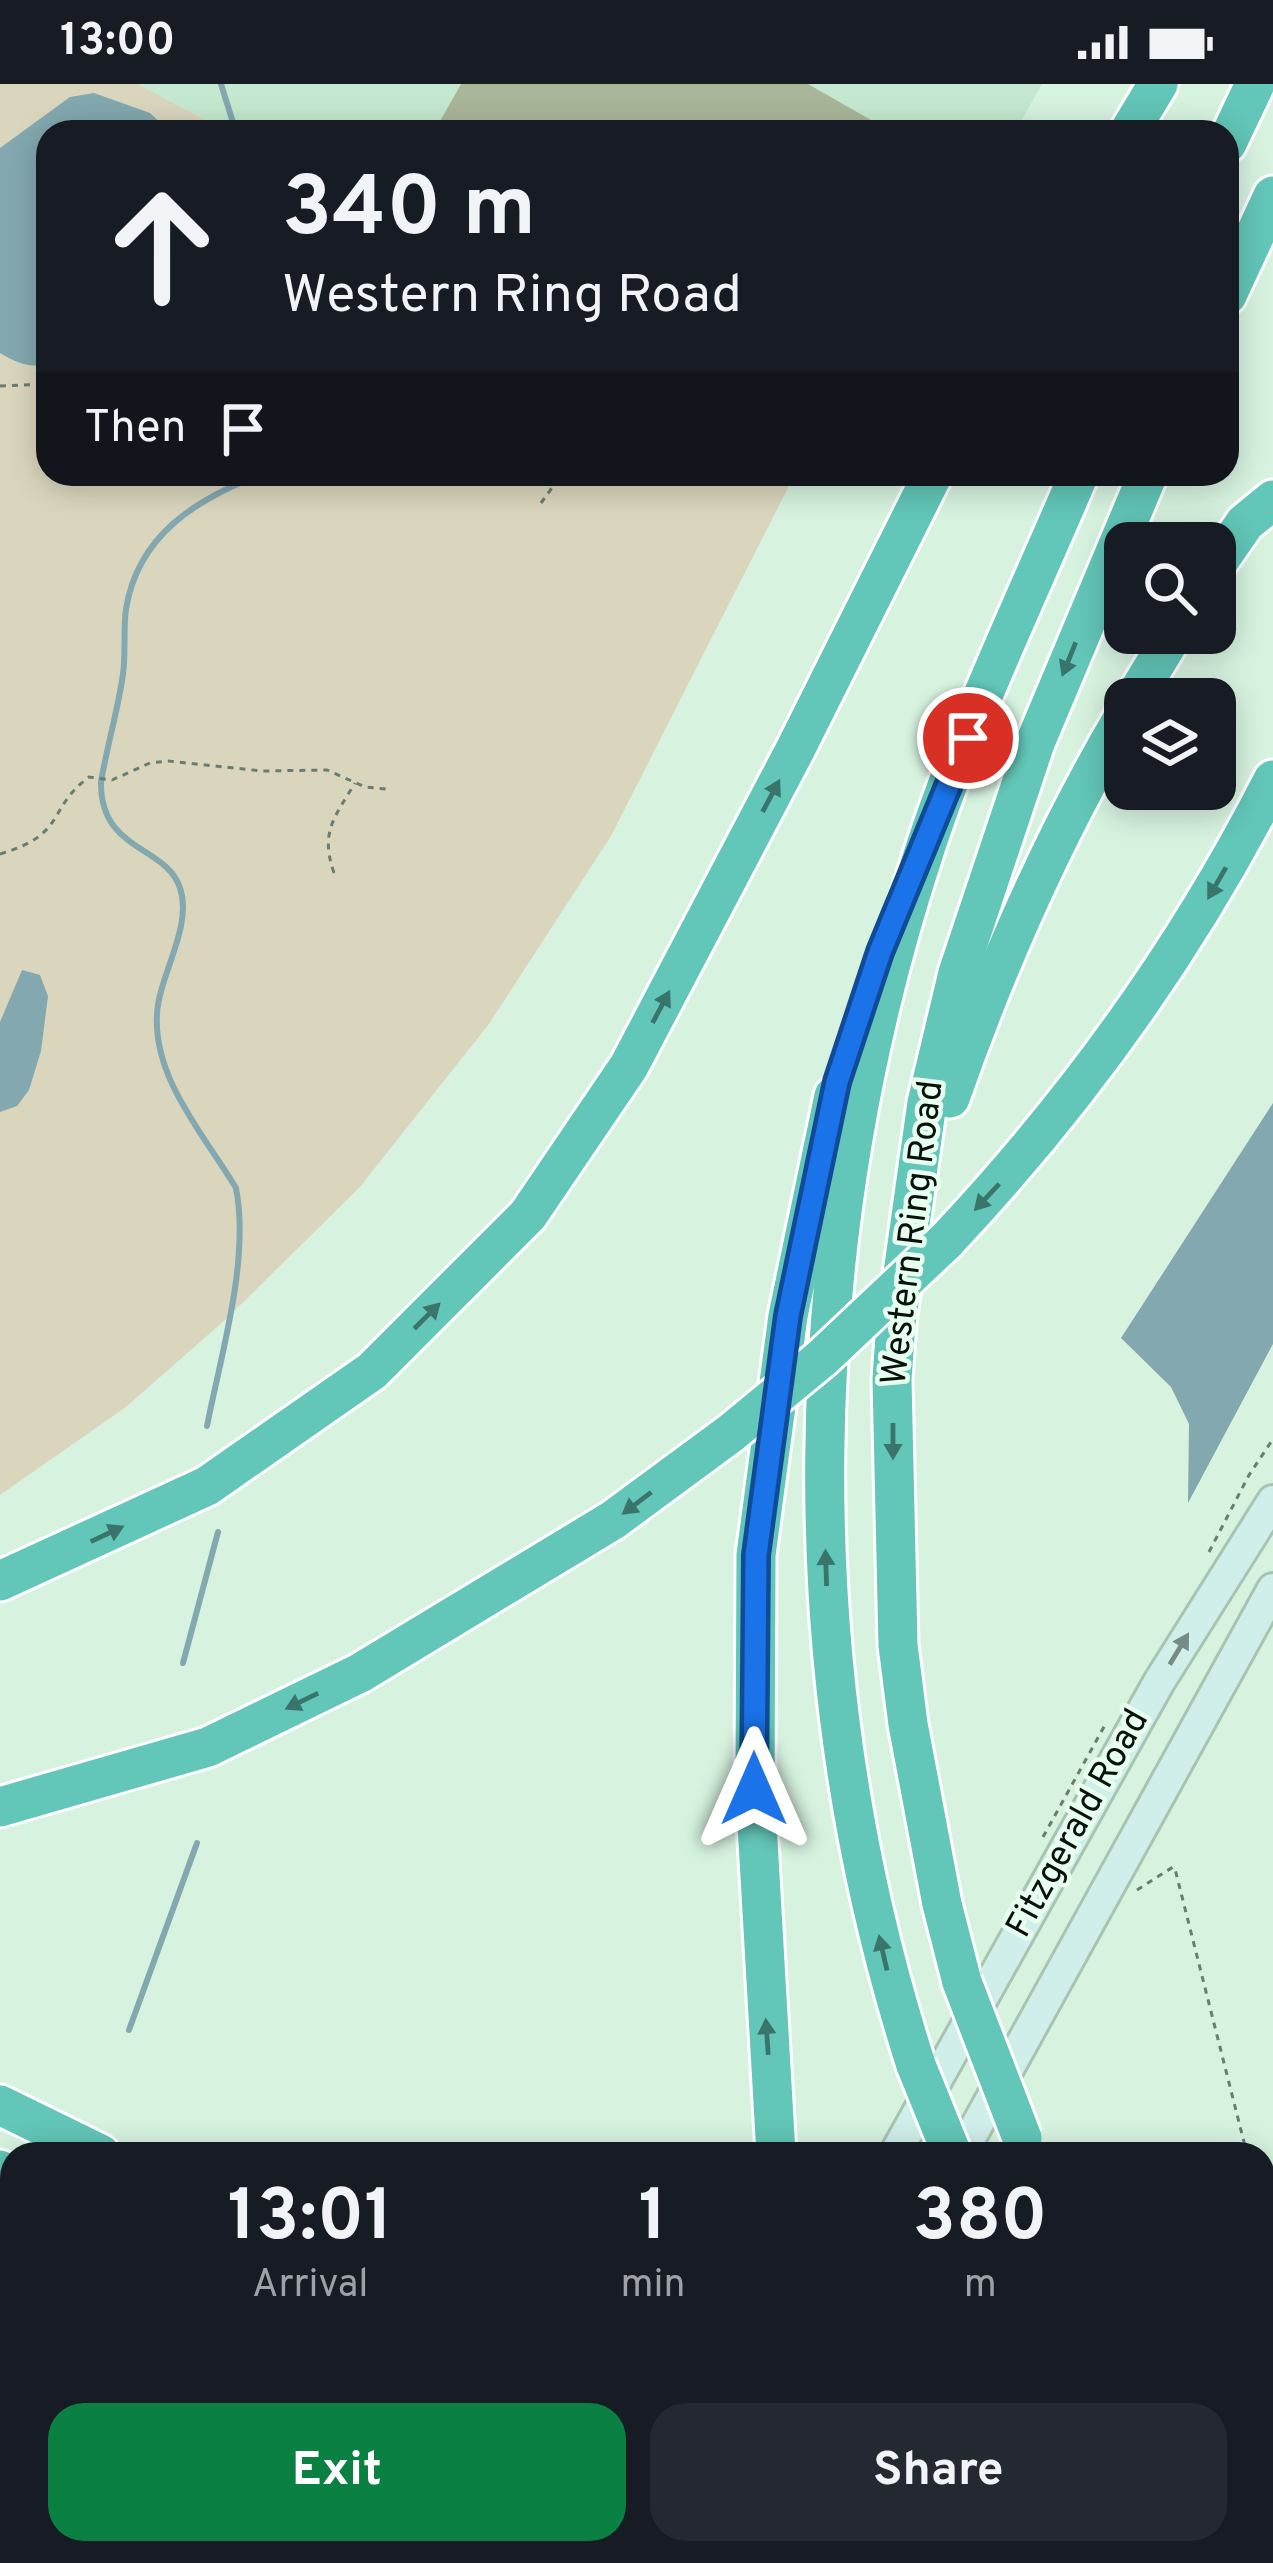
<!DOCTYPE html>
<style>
:root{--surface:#171b24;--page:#242831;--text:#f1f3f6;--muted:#9ea1a6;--accent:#0b8043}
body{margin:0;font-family:Overpass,sans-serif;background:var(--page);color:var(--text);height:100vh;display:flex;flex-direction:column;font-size:45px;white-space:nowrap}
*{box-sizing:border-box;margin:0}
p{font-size:39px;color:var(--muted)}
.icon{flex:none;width:66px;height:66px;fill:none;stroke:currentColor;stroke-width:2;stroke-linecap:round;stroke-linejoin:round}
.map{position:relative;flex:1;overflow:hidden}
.drawer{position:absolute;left:0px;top:2058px;width:1275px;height:423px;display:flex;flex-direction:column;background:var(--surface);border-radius:36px 36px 0 0;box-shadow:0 6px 30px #0003}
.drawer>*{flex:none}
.hud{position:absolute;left:36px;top:36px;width:1203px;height:366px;border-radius:36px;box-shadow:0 6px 30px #0003;background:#171b24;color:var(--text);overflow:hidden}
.tools{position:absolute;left:1104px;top:438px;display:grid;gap:24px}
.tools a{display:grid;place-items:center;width:132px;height:132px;border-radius:24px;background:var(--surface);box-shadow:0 6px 30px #0003;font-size:60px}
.pin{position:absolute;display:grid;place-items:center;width:102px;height:102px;color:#fff;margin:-51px;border:6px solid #fff;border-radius:50%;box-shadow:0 3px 12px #0007}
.me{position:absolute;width:132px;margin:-66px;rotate:0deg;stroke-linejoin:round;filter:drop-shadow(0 0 9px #0008)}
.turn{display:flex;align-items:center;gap:42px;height:252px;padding:0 48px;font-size:54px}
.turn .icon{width:156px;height:156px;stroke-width:2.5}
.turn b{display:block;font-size:84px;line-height:102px}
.then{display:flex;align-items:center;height:114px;padding:0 48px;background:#0003;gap:24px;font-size:45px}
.eta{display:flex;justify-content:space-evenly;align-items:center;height:204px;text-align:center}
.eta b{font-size:72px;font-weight:700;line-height:84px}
.primary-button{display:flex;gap:24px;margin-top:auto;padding:24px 48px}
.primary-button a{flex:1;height:138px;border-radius:36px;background:var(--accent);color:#fff;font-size:48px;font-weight:700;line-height:138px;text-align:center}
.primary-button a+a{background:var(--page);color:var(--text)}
.status{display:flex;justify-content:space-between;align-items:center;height:84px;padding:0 60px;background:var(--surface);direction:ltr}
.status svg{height:33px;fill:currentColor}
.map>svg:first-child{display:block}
.built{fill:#c5e9d0}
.green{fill:#dad6be}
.water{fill:#83a8af}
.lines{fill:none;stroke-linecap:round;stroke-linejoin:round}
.stream{stroke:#83a8af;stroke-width:6}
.building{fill:#aab69a}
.secondary-casing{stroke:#a8c4b1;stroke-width:36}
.highway-casing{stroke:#fff;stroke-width:45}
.path{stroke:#6a7d71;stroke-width:3;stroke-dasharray:6 6;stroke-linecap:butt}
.secondary{stroke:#d0eeea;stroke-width:30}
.highway{stroke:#62c6b8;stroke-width:39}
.highway-bridge-casing{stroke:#fff;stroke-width:45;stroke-linecap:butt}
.highway-bridge{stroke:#62c6b8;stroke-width:39}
.oneway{fill:#3a756b}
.oneway2{fill:#768b86}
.route-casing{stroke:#114b97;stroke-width:30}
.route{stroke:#1a73e8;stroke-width:21}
.labels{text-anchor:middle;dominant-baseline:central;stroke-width:9;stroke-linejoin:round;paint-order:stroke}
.street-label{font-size:36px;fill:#08120c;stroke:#e8ffef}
</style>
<div class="status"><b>13:00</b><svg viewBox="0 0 49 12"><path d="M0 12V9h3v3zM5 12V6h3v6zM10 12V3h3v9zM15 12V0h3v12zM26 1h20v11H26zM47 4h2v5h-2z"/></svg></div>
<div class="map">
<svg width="1273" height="2479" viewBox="0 0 1273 2479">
<rect width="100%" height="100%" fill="#d7f3e0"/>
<!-- built -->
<g class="built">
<polygon points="138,0 1042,0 1015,48 228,48"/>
<polygon points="0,2265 12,2272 12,2469 372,2469 391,2479 0,2479"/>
</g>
<!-- green -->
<g class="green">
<polygon points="0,0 138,0 228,48 48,48 48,390 795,390 611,752 489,940 359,1104 226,1235 126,1323 0,1411"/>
<polygon points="0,2265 12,2272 12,2443 4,2479 0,2479"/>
</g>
<!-- water -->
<g class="water">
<path d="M 94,9 L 150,29 L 170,48 L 48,48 L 48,280 C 28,284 17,279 0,269 L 0,64 L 70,13 Z"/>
<polygon points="22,886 40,891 48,912 41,967 29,1006 17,1022 0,1028 0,938"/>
<polygon points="1273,1019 1273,1260 1188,1419 1189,1340 1171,1303 1121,1254"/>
</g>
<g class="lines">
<!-- stream -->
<g class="stream">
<polyline points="221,0 236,48"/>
<path d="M 207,1342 C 221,1270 250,1176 236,1104 C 205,1052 153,995 157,930 C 159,891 193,843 180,804 C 166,761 100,768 101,698 C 107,662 118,626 123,590 C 126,568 123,546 126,525 C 138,451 196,415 262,390"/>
<polyline points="183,1579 218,1448"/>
<polyline points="129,1946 197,1759"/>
</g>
</g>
<!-- building -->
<polygon class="building" points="461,0 808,0 892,48 434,48"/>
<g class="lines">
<!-- secondary casing -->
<g class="secondary-casing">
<g id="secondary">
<polyline points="895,2070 1159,1598 1273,1417"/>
<polyline points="961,2070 1273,1505"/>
<polyline points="673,2479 678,2469"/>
<polyline points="734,2479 740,2469"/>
</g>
</g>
<!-- highway casing -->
<g class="highway-casing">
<g id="highway">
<polyline points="1129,48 1158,0"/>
<polyline points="1227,59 1255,0"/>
<polyline points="1227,211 1273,112"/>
<polyline points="1215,482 1245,439 1273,416"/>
<polyline points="1134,615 1174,549"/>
<path d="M 950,1014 C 997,880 1053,753 1125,631"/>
<path d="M 946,1157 C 1077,1018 1186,867 1273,696"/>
<polyline points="0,1497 207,1402 372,1287 528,1131 629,982 795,666 933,390"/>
<polyline points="0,1723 208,1663 360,1589 613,1436 731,1349"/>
<polyline points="962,1898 942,1820 908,1640 898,1561 892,1295 896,1239 927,1019 958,889 1035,659 1148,390"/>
<path d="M 916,1981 C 790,1589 796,1159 924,768 C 966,639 1026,515 1079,390"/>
<polyline points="0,2021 100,2070"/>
<polyline points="776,2070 755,1705 756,1471 788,1232 834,1012"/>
<polyline points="0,2086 12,2093"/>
<polyline points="1263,2438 1273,2443"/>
<polyline points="773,2469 792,2479"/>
<polyline points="1167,2469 1174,2479"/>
<polyline points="1250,2469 1257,2479"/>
</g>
</g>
<!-- path -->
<g class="path">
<polyline points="0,302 48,300"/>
<polyline points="541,419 562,390"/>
<path d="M 0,770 C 68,750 46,725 89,693 L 112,696 L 150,679 L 168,677 L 262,687 L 327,686 L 365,703 L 386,705"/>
<path d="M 334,789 C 320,748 334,734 355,699"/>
<polyline points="1209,1468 1249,1391 1273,1355"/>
<polyline points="1043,1753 1105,1641"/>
<polyline points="1137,1806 1173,1783 1175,1785 1247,2070"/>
<polyline points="1263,2131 1273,2170"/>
<polyline points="0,2184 12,2191"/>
<polyline points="488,2469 511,2479"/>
</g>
<!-- secondary -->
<use href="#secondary" class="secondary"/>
<!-- highway -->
<use href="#highway" class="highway"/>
<!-- highway-bridge casing -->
<g class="highway-bridge-casing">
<g id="highway-bridge">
<polyline points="731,1349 822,1274 946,1157"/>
<polyline points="962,1898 1022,2054"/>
<polyline points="916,1981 952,2070"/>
</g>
</g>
<!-- highway-bridge -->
<use href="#highway-bridge" class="highway-bridge"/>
</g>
<!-- one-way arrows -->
<defs><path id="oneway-solid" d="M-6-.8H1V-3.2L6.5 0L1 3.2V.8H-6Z" transform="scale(3)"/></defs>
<g class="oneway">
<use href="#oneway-solid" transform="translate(1069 575) rotate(112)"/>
<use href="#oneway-solid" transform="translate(771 712) rotate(-62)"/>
<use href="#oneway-solid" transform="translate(1217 799) rotate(120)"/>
<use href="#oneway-solid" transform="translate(661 923) rotate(-62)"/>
<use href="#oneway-solid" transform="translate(987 1113) rotate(133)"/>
<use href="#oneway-solid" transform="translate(427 1232) rotate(-45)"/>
<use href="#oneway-solid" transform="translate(893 1357) rotate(90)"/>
<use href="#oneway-solid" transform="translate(637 1419) rotate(143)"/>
<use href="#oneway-solid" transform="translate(107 1450) rotate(-25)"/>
<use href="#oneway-solid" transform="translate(826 1484) rotate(-92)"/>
<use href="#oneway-solid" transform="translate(302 1617) rotate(154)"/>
<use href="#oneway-solid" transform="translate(883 1869) rotate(-103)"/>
<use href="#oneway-solid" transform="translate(767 1953) rotate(-94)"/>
</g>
<use class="oneway2" href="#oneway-solid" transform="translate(1179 1565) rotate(-59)"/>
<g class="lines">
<!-- route casing -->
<g class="route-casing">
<polyline id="route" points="754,1705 756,1471 788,1232 837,998 880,868 968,654"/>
</g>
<!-- route -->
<use href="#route" class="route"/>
</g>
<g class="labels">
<!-- street labels -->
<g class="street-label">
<text transform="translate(914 1149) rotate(-83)">Western Ring Road</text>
<text transform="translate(1079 1740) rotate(-61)">Fitzgerald Road</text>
</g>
</g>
</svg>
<div class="tools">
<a><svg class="icon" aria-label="search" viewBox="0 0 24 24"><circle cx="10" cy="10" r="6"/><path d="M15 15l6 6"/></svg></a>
<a><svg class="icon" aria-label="layers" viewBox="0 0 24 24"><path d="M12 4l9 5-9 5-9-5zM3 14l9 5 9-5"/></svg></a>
</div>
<div class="pin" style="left:968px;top:654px;background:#d93025"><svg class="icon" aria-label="arrive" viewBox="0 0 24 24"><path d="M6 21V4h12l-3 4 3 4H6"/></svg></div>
<svg class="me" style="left:754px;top:1705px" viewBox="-20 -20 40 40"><path d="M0-17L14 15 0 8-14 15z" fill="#1a73e8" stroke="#fff" stroke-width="4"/></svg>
<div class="hud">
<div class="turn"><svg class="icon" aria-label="ahead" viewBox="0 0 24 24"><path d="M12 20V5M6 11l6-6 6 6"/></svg><div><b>340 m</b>Western Ring Road</div></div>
<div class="then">Then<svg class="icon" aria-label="arrive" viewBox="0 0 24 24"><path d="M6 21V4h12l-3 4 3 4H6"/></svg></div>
</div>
<section class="drawer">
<div class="eta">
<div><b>13:01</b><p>Arrival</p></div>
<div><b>1</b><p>min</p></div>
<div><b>380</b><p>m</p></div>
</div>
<div class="primary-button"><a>Exit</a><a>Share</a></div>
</section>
</div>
